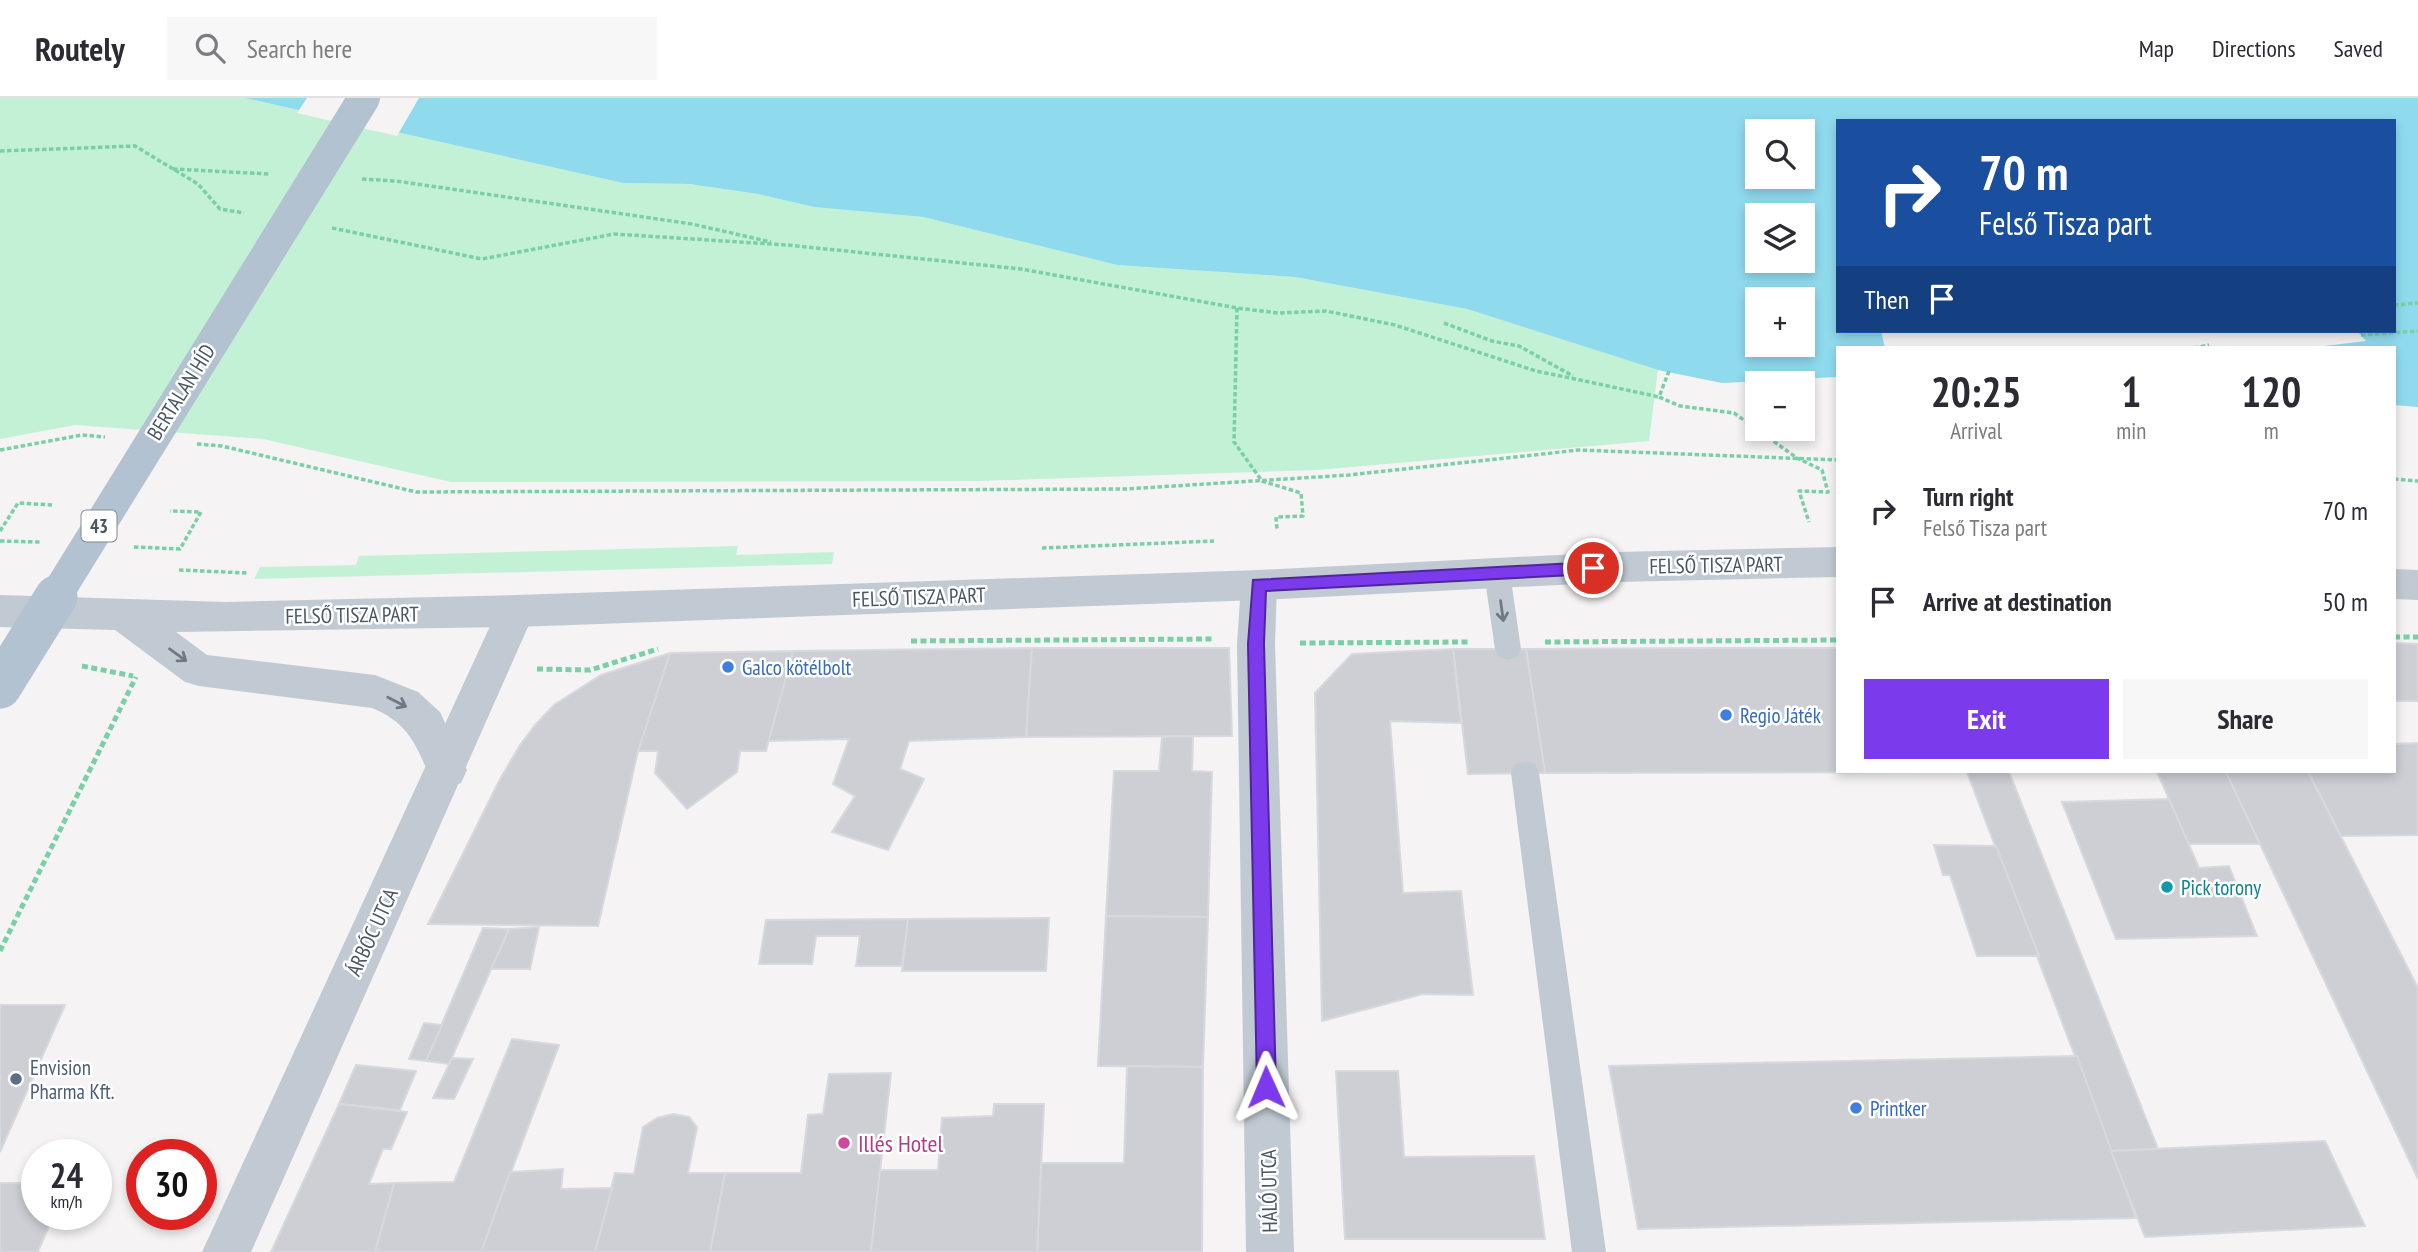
<!DOCTYPE html>
<meta charset="utf-8">
<style>
:root{--surface:#fff;--page:#f7f7f7;--text:#2b2b33;--muted:#7c7c81;--line:#e1e1e2;--accent:#7c3aed}
body{margin:0;font-family:"PT Sans Narrow",sans-serif;background:var(--page);color:var(--text);height:100vh;display:flex;flex-direction:column;font-size:26px;white-space:nowrap}
*{box-sizing:border-box;margin:0}
p{font-size:23px;color:var(--muted)}
.icon{flex:none;width:38px;height:38px;fill:none;stroke:currentColor;stroke-width:2;stroke-linecap:round;stroke-linejoin:round}
.map{position:relative;flex:1;overflow:hidden}
.panel{position:absolute;left:1836px;top:248px;width:560px;height:427px;display:flex;flex-direction:column;background:var(--surface);border-radius:0px;box-shadow:0 4px 10px #0003}
.panel>*{flex:none}
.guide{position:absolute;left:1836px;top:21px;width:560px;height:214px;border-radius:0px;box-shadow:0 4px 10px #0003;background:#1a4fa0;color:#fff;overflow:hidden}
.controls{position:absolute;left:1745px;top:21px;display:grid;gap:14px}
.controls a{display:grid;place-items:center;width:70px;height:70px;border-radius:0px;background:var(--surface);box-shadow:0 4px 10px #0003;font-size:35px}
.speed{position:absolute;left:21px;top:1041px;display:flex;gap:14px;font-size:35px;font-weight:700;text-align:center}
.speed>*{display:grid;place-content:center;width:91px;height:91px;border-radius:50%;background:var(--surface);box-shadow:0 4px 10px #0003;line-height:1}
.speed small{font-size:18px;font-weight:400}
.speed .limit{border:10px solid #d22;background:#fff;color:#111}
.pin{position:absolute;display:grid;place-items:center;width:60px;height:60px;color:#fff;margin:-30px;border:4px solid #fff;border-radius:50%;box-shadow:0 2px 7px #0007}
.me{position:absolute;width:77px;margin:-38px;rotate:359deg;stroke-linejoin:round;filter:drop-shadow(0 0 5px #0008)}
.turn{display:flex;align-items:center;gap:24px;height:147px;padding:0 28px;font-size:32px}
.turn .icon{width:91px;height:91px;stroke-width:2.5}
.turn b{display:block;font-size:49px;line-height:60px}
.then{display:flex;align-items:center;height:66px;padding:0 28px;background:#0003;gap:14px;font-size:26px}
.eta{display:flex;justify-content:space-evenly;align-items:center;height:119px;text-align:center}
.eta b{font-size:42px;font-weight:800;line-height:49px}
.action{display:flex;gap:14px;margin-top:auto;padding:14px 28px}
.action a{flex:1;height:80px;border-radius:0px;background:var(--accent);color:#fff;font-size:28px;font-weight:800;line-height:80px;text-align:center}
.action a+a{background:var(--page);color:var(--text)}
ul{padding:0;list-style:none}
li{display:flex;align-items:center;gap:21px;height:91px;padding:0 28px}
li div{flex:1}
li b{display:block;font-size:26px}
li em{font-style:normal}
header{display:flex;align-items:center;gap:42px;box-sizing:border-box;height:98px;padding:0 35px;background:var(--surface);border-bottom:2px solid var(--line)}
header strong{font-size:33px}
nav{display:flex;gap:38px;margin-inline-start:auto;font-size:24px}
.search{width:490px;height:63px;background:var(--page);display:flex;align-items:center;gap:18px;box-sizing:border-box;padding:0 24px;border-radius:0px;color:var(--muted);font-size:26px}
.map>svg:first-child{display:block}
.green{fill:#c3f1d5}
.water{fill:#90daee;fill-rule:evenodd}
.pier{fill:#f5f3f3}
.building{fill:#cdcfd5;stroke:#d7d9de;stroke-width:2}
.lines{fill:none;stroke-linecap:round;stroke-linejoin:round}
.path-far1{stroke:#7ad0a6;stroke-width:3.5;stroke-dasharray:4.5 2.5;stroke-linecap:butt}
.path{stroke:#7ad0a6;stroke-width:5;stroke-dasharray:6 3.5;stroke-linecap:butt}
.service{fill:#c1cad2;fill-rule:evenodd}
.minor{fill:#c1cad2;fill-rule:evenodd}
.tertiary{fill:#c1cad2;fill-rule:evenodd}
.primary-bridge-far1{stroke:#b3c2d1;stroke-width:32}
.primary-bridge{stroke:#b3c2d1;stroke-width:43}
.oneway{stroke:#6e7983}
.route{fill:#7c3aed;stroke:#51269a;stroke-width:2}
.shop-dot{fill:#3f7fe0;stroke:#fff;stroke-width:2.5}
.culture-dot{fill:#0f9aa8;stroke:#fff;stroke-width:2.5}
.service-dot{fill:#5c6f8a;stroke:#fff;stroke-width:2.5}
.hotel-dot{fill:#d1479c;stroke:#fff;stroke-width:2.5}
.labels{text-anchor:middle;dominant-baseline:central;stroke-width:5;stroke-linejoin:round;paint-order:stroke}
.shield{fill:#fff;stroke:#808990;stroke-width:2}
.shield-label{font-size:19px;font-weight:bold;fill:#4a5661}
.street-label{font-size:21px;fill:#4a5661;stroke:#fff}
.shop-label{font-size:21px;fill:#366cbe;stroke:#fff;text-anchor:start}
.culture-label{font-size:21px;fill:#0d838f;stroke:#fff;text-anchor:start}
.service-label{font-size:21px;fill:#4e5e75;stroke:#fff;text-anchor:start}
.near-hotel-label{font-size:24px;fill:#b23c85;stroke:#fff;text-anchor:start}
</style>
<header>
<strong>Routely</strong>
<div class="search"><svg class="icon" aria-label="search" viewBox="0 0 24 24"><circle cx="10" cy="10" r="6"/><path d="M15 15l6 6"/></svg>Search here</div>
<nav><a>Map</a><a>Directions</a><a>Saved</a></nav>
</header>
<div class="map">
<svg width="2418" height="1154" viewBox="0 0 2418 1154">
<rect width="100%" height="100%" fill="#f5f3f3"/>
<!-- green -->
<g class="green">
<polygon points="0,0 245,0 623,85 689,86 758,96 814,109 923,119 1117,167 1295,179 1467,211 1658,272 1649,343 1317,372 979,383 451,384 263,341 75,327 0,341"/>
<polygon points="738,448 736,457 834,454 832,466 254,481 260,469 356,467 359,458"/>
</g>
<!-- water -->
<path class="water" d="M 245,0 L 2418,0 L 2418,309 L 2394,307 L 2394,250 L 1838,250 L 1837,279 L 1722,285 L 1658,272 L 1467,211 L 1295,179 L 1117,167 L 923,119 L 814,109 L 758,96 L 689,86 L 623,85 ZM 1838,23 L 2394,23 L 2394,233 L 1838,233 ZM 1757,33 L 1802,33 L 1802,79 L 1757,79 ZM 1757,117 L 1802,117 L 1802,163 L 1757,163 ZM 1757,201 L 1802,201 L 1802,247 L 1757,247 Z"/>
<!-- pier -->
<g class="pier">
<polygon points="307,0 419,0 397,38 297,15"/>
<polygon points="1881,233 2357,233 2366,243 2308,250 1885,250"/>
</g>
<!-- building -->
<g class="building">
<polygon points="2394,545 2418,546 2418,603 2394,603"/>
<polygon points="1032,550 1026,639 909,643 900,671 924,681 888,752 832,734 855,698 833,686 849,641 768,643 793,553"/>
<polygon points="1032,550 1229,550 1232,638 1026,639"/>
<polygon points="1716,550 1838,550 1838,674 1922,674 1545,675 1526,551"/>
<polygon points="1453,551 1526,551 1545,675 1468,676"/>
<polygon points="1453,551 1461,625 1390,623 1403,795 1461,793 1473,897 1423,896 1322,923 1315,595 1352,556"/>
<polygon points="793,553 766,653 740,653 737,674 687,711 655,675 658,653 638,653 670,555"/>
<polygon points="670,555 638,653 598,828 428,826 499,683 520,647 536,626 554,607 601,577"/>
<polygon points="1193,638 1192,673 1212,674 1208,819 1106,818 1114,673 1159,673 1162,639"/>
<polygon points="2418,645 2418,737 2341,738 2308,674 2394,674 2394,646"/>
<polygon points="1967,674 2009,674 2158,1051 2111,1053"/>
<polygon points="2157,674 2226,674 2260,746 2189,746"/>
<polygon points="2226,674 2308,674 2418,890 2418,1081"/>
<polygon points="2169,701 2199,770 2229,768 2257,838 2116,841 2062,704"/>
<polygon points="1934,747 1996,748 2039,858 1977,858 1950,777 1943,777"/>
<polygon points="1106,818 1208,819 1203,969 1098,968"/>
<polygon points="1049,820 1046,873 902,873 908,821"/>
<polygon points="908,821 902,868 856,868 860,838 816,838 812,866 759,866 766,822"/>
<polygon points="539,829 530,871 491,871 509,831"/>
<polygon points="483,830 509,831 449,966 426,963"/>
<polygon points="0,907 65,907 0,1054"/>
<polygon points="424,925 442,927 426,963 409,961"/>
<polygon points="512,941 559,947 481,1154 375,1154 394,1085 454,1084"/>
<polygon points="2077,958 2136,1120 1638,1131 1609,968"/>
<polygon points="452,960 473,961 454,1001 433,1000"/>
<polygon points="356,967 416,973 400,1012 339,1006"/>
<polygon points="1127,968 1203,969 1202,1154 1037,1154 1041,1065 1124,1065"/>
<polygon points="1336,973 1398,973 1404,1059 1534,1058 1545,1141 1345,1141"/>
<polygon points="891,975 871,1154 710,1154 725,1075 801,1075 808,1017 823,1016 829,976"/>
<polygon points="339,1006 407,1014 391,1051 383,1051 369,1086 394,1085 375,1154 271,1154"/>
<polygon points="994,1006 1044,1006 1037,1154 871,1154 880,1072 938,1072 942,1020 993,1018"/>
<polygon points="673,1016 689,1019 697,1029 688,1075 725,1075 710,1154 595,1154 615,1075 634,1076 643,1029 657,1020"/>
<polygon points="2325,1043 2365,1128 2145,1139 2111,1053"/>
<polygon points="563,1071 561,1091 612,1090 595,1154 481,1154 510,1074"/>
<polygon points="0,1085 37,1085 37,1116 54,1116 38,1154 0,1154"/>
</g>
<g class="lines">
<!-- path-far1 -->
<g class="path-far1">
<polyline points="0,53 135,48 198,86 220,111 244,115"/>
<polyline points="173,71 269,76"/>
<polyline points="362,81 396,83 692,126 771,144"/>
<polyline points="332,130 482,161 614,136 787,147 1021,171 1237,210 1278,215 1326,213 1395,227 1536,273 1585,283"/>
<polyline points="2394,207 2418,205"/>
<polyline points="1237,210 1234,344 1262,383 1301,395 1303,418 1276,419 1277,431"/>
<polyline points="1444,225 1492,243 1519,248 1573,278"/>
<polyline points="2361,237 2418,233"/>
<polyline points="2194,250 2209,247"/>
<polyline points="1669,273 1659,299 1680,308 1734,315 1797,360 1822,372 1828,394 1799,393 1809,424"/>
<polyline points="1585,283 1659,299"/>
<polyline points="197,346 222,348 416,394 1126,391 1349,377 1579,352 1838,362"/>
<polyline points="0,352 82,337 105,339"/>
<polyline points="2394,381 2418,383"/>
<polyline points="0,433 18,405 52,407"/>
<polyline points="0,443 40,444"/>
<polyline points="134,449 180,451 201,414 170,413"/>
<polyline points="1042,450 1214,443"/>
<polyline points="179,472 248,475"/>
</g>
<!-- path -->
<g class="path">
<polyline points="2394,539 2418,539"/>
<polyline points="911,543 1214,541"/>
<polyline points="1545,544 1838,542"/>
<polyline points="1300,545 1469,544"/>
<polyline points="82,568 133,578"/>
<polyline points="537,571 590,572 658,551"/>
<polyline points="0,853 136,579"/>
</g>
<!-- service -->
<g class="service">
<polygon points="1497,465 1506,468 1510,475 1521,551 1517,559 1508,562 1499,559 1495,551 1484,475 1488,468"/>
<polygon points="1525,663 1535,666 1539,675 1606,1154 1572,1154 1511,675 1515,666"/>
</g>
<!-- minor -->
<g class="minor">
<polygon points="1259,472 1272,476 1277,487 1275,546 1294,1154 1246,1154 1237,546 1241,487 1246,476"/>
<polygon points="516,497 529,502 535,513 251,1154 202,1154 497,513 503,502"/>
</g>
<!-- tertiary -->
<g class="tertiary">
<path d="M 1838,449 L 1838,479 L 1617,484 L 1259,502 L 516,529 L 176,534 L 207,557 L 375,577 L 418,594 L 440,614 L 467,672 L 461,685 L 447,690 L 433,685 C 416,649 411,626 372,610 L 199,588 L 185,584 L 115,532 L 0,529 L 0,497 L 226,504 L 516,497 L 1259,472 L 1617,454 Z"/>
<polygon points="2394,471 2418,472 2418,502 2394,501"/>
</g>
<!-- primary-bridge-far1 -->
<polyline class="primary-bridge-far1" points="54,501 364,0"/>
<!-- primary-bridge -->
<polyline class="primary-bridge" points="0,589 56,499"/>
</g>
<!-- one-way arrows -->
<defs><path id="oneway-shaft" d="M-6 0H5M1.5-3L5.5 0L1.5 3" fill="none" stroke-width="1.6" stroke-linecap="round" stroke-linejoin="round" transform="scale(1.75)"/></defs>
<g class="oneway">
<use href="#oneway-shaft" transform="translate(1502 513) rotate(82)"/>
<use href="#oneway-shaft" transform="translate(178 557) rotate(36)"/>
<use href="#oneway-shaft" transform="translate(397 604) rotate(27)"/>
</g>
<!-- route -->
<polygon class="route" points="1593,464 1601,470 1593,476 1266,493 1264,546 1276,989 1273,996 1266,999 1260,996 1257,989 1248,546 1253,482"/>
<!-- markers -->
<g class="shop-dot">
<circle cx="728" cy="569" r="7"/>
<circle cx="1726" cy="617" r="7"/>
<circle cx="1856" cy="1010" r="7"/>
</g>
<circle class="culture-dot" cx="2167" cy="789" r="7"/>
<circle class="service-dot" cx="16" cy="981" r="7"/>
<circle class="hotel-dot" cx="844" cy="1045" r="7"/>
<g class="labels">
<!-- shield labels -->
<rect class="shield" x="81.5" y="412.5" width="35" height="31" rx="5"/>
<g class="shield-label">
<text x="99" y="428">43</text>
</g>
<!-- street labels -->
<g class="street-label">
<text transform="translate(181 294) rotate(-58)">BERTALAN HÍD</text>
<text transform="translate(1716 467) rotate(-1)">FELSŐ TISZA PART</text>
<text transform="translate(919 499) rotate(-2)">FELSŐ TISZA PART</text>
<text transform="translate(352 517) rotate(-1)">FELSŐ TISZA PART</text>
<text transform="translate(372 834) rotate(-65)">ÁRBÓC UTCA</text>
<text transform="translate(1269 1093) rotate(-91)">HÁLÓ UTCA</text>
</g>
<!-- shop labels -->
<g class="shop-label">
<text x="742" y="569">Galco kötélbolt</text>
<text x="1740" y="617">Regio Játék</text>
<text x="1870" y="1010">Printker</text>
</g>
<!-- culture labels -->
<g class="culture-label">
<text x="2181" y="789">Pick torony</text>
</g>
<!-- service labels -->
<g class="service-label">
<text x="30" y="969">Envision<tspan x="30" dy="24">Pharma Kft.</tspan></text>
</g>
<!-- near-hotel labels -->
<g class="near-hotel-label">
<text x="858" y="1045">Illés Hotel</text>
</g>
</g>
</svg>
<div class="controls">
<a><svg class="icon" aria-label="search" viewBox="0 0 24 24"><circle cx="10" cy="10" r="6"/><path d="M15 15l6 6"/></svg></a>
<a><svg class="icon" aria-label="layers" viewBox="0 0 24 24"><path d="M12 4l9 5-9 5-9-5zM3 14l9 5 9-5"/></svg></a>
<a>+</a>
<a>−</a>
</div>
<div class="speed"><div>24<small>km/h</small></div><div class="limit">30</div></div>
<div class="pin" style="left:1593px;top:470px;background:#d93025"><svg class="icon" aria-label="arrive" viewBox="0 0 24 24"><path d="M6 21V4h12l-3 4 3 4H6"/></svg></div>
<svg class="me" style="left:1266px;top:989px" viewBox="-20 -20 40 40"><path d="M0-17L14 15 0 8-14 15z" fill="#7c3aed" stroke="#fff" stroke-width="4"/></svg>
<div class="guide">
<div class="turn"><svg class="icon" aria-label="right" viewBox="0 0 24 24"><path d="M7 20v-9h11M14 6l5 5-5 5"/></svg><div><b>70 m</b>Felső Tisza part</div></div>
<div class="then">Then<svg class="icon" aria-label="arrive" viewBox="0 0 24 24"><path d="M6 21V4h12l-3 4 3 4H6"/></svg></div>
</div>
<section class="panel">
<div class="eta">
<div><b>20:25</b><p>Arrival</p></div>
<div><b>1</b><p>min</p></div>
<div><b>120</b><p>m</p></div>
</div>
<ul>
<li><svg class="icon" aria-label="right" viewBox="0 0 24 24"><path d="M7 20v-9h11M14 6l5 5-5 5"/></svg><div><b>Turn right</b><p>Felső Tisza part</p></div><em>70 m</em></li>
<li><svg class="icon" aria-label="arrive" viewBox="0 0 24 24"><path d="M6 21V4h12l-3 4 3 4H6"/></svg><div><b>Arrive at destination</b></div><em>50 m</em></li>
</ul>
<div class="action"><a>Exit</a><a>Share</a></div>
</section>
</div>
